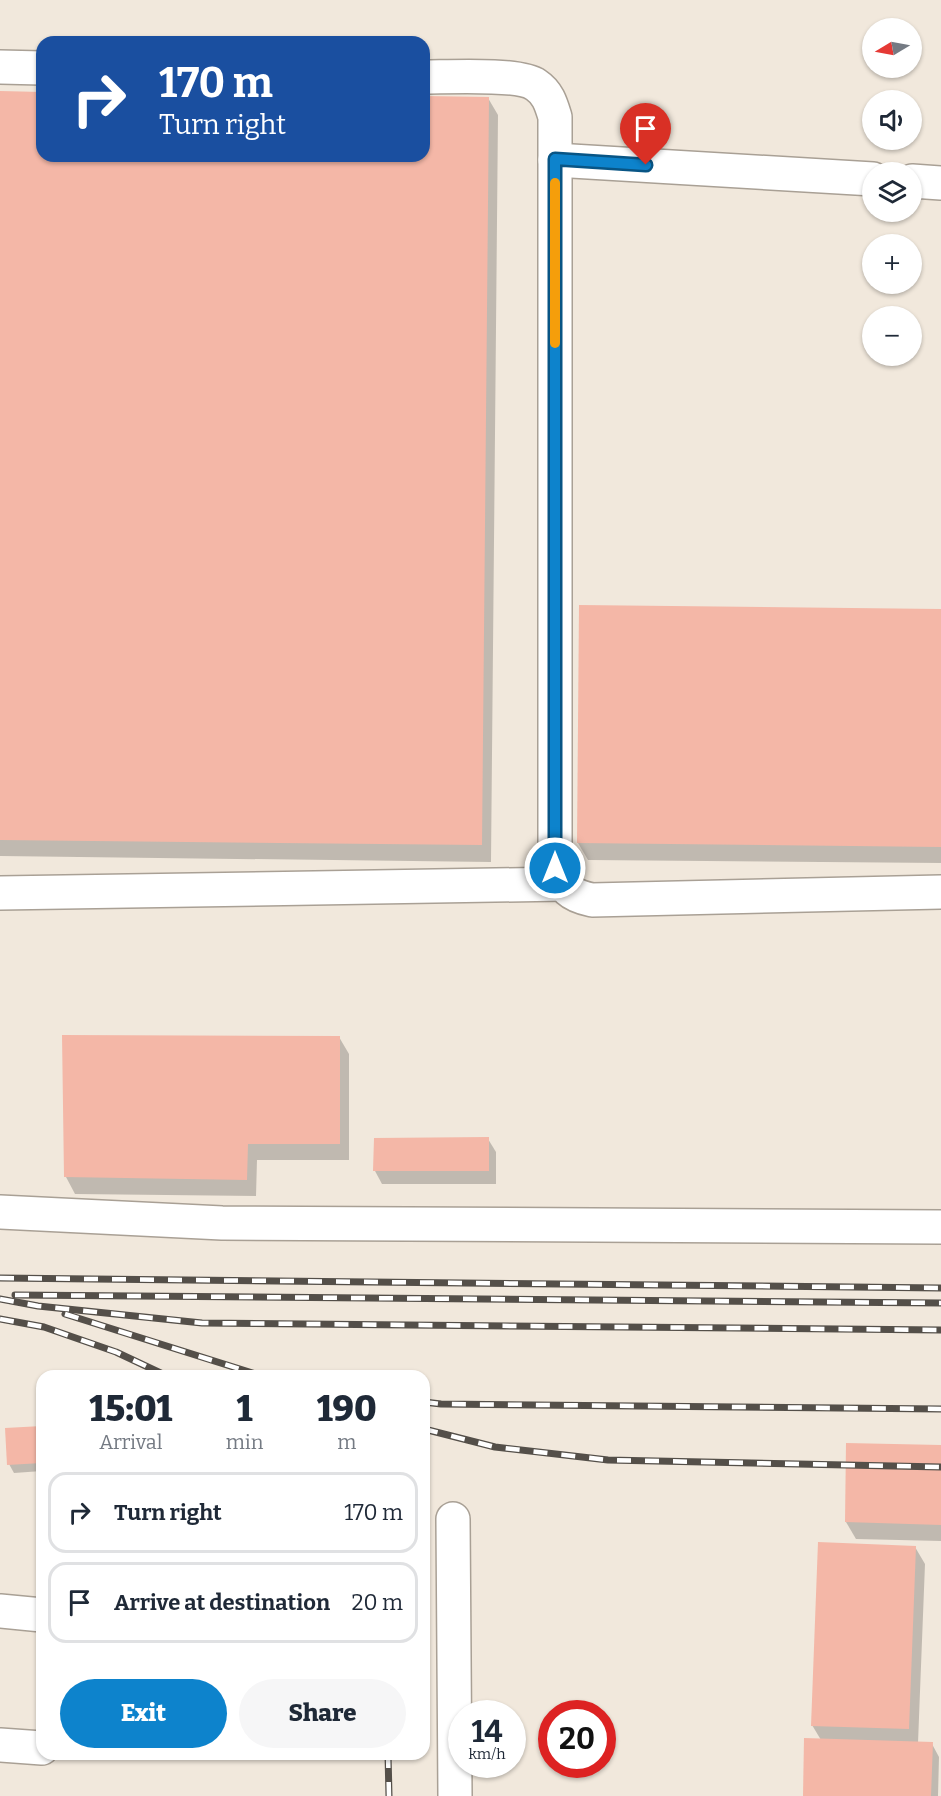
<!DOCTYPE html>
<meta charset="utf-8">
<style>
:root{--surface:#fff;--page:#f6f6f7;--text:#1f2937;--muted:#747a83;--line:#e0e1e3;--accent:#0d83cc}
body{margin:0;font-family:Bitter,serif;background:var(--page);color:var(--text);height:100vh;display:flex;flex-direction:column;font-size:22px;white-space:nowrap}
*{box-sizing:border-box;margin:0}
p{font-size:20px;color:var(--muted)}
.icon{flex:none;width:33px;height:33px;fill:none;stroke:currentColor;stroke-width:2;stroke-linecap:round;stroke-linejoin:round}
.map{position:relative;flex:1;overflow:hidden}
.sheet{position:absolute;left:36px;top:1370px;width:394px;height:390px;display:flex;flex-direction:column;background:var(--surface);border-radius:18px;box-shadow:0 2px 4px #0004}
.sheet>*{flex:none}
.top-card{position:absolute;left:36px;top:36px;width:394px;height:126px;border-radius:18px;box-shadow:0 2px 4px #0004;background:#1a4fa0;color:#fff;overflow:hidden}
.needle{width:39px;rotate:260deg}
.buttons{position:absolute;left:862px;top:18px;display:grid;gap:12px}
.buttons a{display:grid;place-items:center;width:60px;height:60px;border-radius:50%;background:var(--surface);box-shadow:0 2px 4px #0004;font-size:30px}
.speed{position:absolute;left:448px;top:1700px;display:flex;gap:12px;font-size:30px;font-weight:700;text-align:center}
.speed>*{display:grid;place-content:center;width:78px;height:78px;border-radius:50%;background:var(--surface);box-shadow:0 2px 4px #0004;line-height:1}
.speed small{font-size:15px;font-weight:400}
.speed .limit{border:9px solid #d22;background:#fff;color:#111}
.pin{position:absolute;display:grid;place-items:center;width:51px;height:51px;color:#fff;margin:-62px -26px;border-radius:50% 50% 50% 0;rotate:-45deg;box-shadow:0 0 6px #0007}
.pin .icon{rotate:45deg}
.me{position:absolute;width:66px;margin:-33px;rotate:0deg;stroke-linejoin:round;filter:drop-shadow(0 0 4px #0008)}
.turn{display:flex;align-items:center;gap:21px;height:126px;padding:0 24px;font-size:27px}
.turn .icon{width:78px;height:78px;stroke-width:2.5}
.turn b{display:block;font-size:42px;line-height:51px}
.eta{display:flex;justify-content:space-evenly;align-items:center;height:102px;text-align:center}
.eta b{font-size:36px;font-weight:800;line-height:42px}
.primary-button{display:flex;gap:12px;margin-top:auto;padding:12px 24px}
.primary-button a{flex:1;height:69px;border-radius:36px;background:var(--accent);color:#fff;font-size:24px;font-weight:800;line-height:69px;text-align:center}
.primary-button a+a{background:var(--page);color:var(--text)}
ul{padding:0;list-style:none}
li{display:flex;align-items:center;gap:18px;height:81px;margin:0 12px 9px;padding:0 12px;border:3px solid var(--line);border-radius:18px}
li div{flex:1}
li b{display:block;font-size:22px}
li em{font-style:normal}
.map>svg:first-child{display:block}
.shadow{fill:#0003}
.building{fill:#f4b7a7}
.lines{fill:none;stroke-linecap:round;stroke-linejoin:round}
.minor-casing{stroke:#a9a095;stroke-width:36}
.minor{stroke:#fff;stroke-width:33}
.rail-casing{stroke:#544f49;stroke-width:7}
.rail{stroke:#fff;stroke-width:4.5;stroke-dasharray:14;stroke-linecap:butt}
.route-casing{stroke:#085585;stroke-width:15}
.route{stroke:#0d83cc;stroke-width:10}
.slow{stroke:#f59e0b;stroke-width:10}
</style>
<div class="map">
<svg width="941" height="1796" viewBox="0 0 941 1796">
<rect width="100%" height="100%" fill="#f1e8dc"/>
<!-- shadow -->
<g class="shadow">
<polygon points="0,93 42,93 42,156 424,156 488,98 498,115 491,862 0,856"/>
<polygon points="941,611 941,863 588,860 578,843"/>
<polygon points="339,1037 349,1054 349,1160 257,1160 256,1196 75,1194 66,1177"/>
<polygon points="488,1139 496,1152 496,1184 382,1184 375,1171"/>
<polygon points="42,1428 42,1471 14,1473 9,1464"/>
<polygon points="941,1447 941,1541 856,1539 846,1522"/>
<polygon points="915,1547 925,1564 918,1743 932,1744 939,1757 938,1796 804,1796 821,1740 812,1725"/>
</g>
<!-- building -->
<g class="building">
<polygon points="0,91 42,92 42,156 424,156 424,96 489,97 482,845 0,840"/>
<polygon points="579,605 941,609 941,847 577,843"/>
<polygon points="62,1035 340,1036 340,1144 248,1144 247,1180 64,1177"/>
<polygon points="489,1137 489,1171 373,1171 374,1138"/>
<polygon points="42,1426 42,1463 7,1465 5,1428"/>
<polygon points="846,1443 941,1445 941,1525 845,1522"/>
<polygon points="818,1542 916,1546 909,1729 811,1726"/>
<polygon points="804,1738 933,1742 931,1796 803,1796"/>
</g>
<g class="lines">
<!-- minor casing -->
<g class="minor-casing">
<g id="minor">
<polyline points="0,67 42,68"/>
<path d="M 424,77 C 448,77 519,73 536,85 C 548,93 551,104 555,117 L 555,868 C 565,889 569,895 592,900 L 941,892"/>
<polyline points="555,160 873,179"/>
<polyline points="912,181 941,183"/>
<polyline points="0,893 563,884"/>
<polyline points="0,1212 222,1223 941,1227"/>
<polyline points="453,1519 455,1796"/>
<polyline points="0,1611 42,1615"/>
<polyline points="0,1745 42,1748"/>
</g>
</g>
<!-- minor -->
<use href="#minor" class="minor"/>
<!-- rail casing -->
<g class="rail-casing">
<g id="rail">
<polyline points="0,1278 941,1288"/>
<polyline points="15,1295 941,1303"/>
<polyline points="0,1299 38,1306 202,1323 941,1330"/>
<polyline points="65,1314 262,1376"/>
<polyline points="0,1319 44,1327 116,1352 167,1376"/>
<polyline points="424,1402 441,1404 941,1409"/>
<polyline points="424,1429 495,1447 608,1460 941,1467"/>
<polyline points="388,1754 389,1796"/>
</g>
</g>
<!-- rail -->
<use href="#rail" class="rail"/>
</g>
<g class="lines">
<!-- route casing -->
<g class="route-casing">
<polyline id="route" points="555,868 555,159 646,165"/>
</g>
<!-- route -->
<use href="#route" class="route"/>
<!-- slow -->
<polyline class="slow" points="555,183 555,343"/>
</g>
</svg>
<div class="buttons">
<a><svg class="needle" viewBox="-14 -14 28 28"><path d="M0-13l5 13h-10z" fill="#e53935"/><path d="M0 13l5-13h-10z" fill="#747a83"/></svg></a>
<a><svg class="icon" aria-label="sound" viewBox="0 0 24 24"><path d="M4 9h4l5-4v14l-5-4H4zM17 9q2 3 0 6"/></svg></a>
<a><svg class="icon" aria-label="layers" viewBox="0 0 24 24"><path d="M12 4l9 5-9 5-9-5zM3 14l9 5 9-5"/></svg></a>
<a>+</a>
<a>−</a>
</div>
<div class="speed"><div>14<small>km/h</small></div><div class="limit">20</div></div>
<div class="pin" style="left:646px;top:165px;background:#d93025"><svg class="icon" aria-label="arrive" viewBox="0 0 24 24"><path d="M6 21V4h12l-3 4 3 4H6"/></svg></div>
<svg class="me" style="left:555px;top:868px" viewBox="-20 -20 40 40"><circle r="17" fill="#0d83cc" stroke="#fff" stroke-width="3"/><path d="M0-11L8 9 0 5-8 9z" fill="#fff"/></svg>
<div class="top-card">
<div class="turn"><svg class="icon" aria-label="right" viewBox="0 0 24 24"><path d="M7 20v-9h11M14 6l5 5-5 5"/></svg><div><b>170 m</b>Turn right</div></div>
</div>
<section class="sheet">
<div class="eta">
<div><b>15:01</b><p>Arrival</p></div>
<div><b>1</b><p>min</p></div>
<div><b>190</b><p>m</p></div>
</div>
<ul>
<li><svg class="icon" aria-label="right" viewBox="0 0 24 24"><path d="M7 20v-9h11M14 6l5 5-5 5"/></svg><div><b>Turn right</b></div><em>170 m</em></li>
<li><svg class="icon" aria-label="arrive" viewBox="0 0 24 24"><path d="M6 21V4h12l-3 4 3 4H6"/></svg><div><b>Arrive at destination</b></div><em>20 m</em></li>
</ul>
<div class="primary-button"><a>Exit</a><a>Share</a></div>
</section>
</div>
